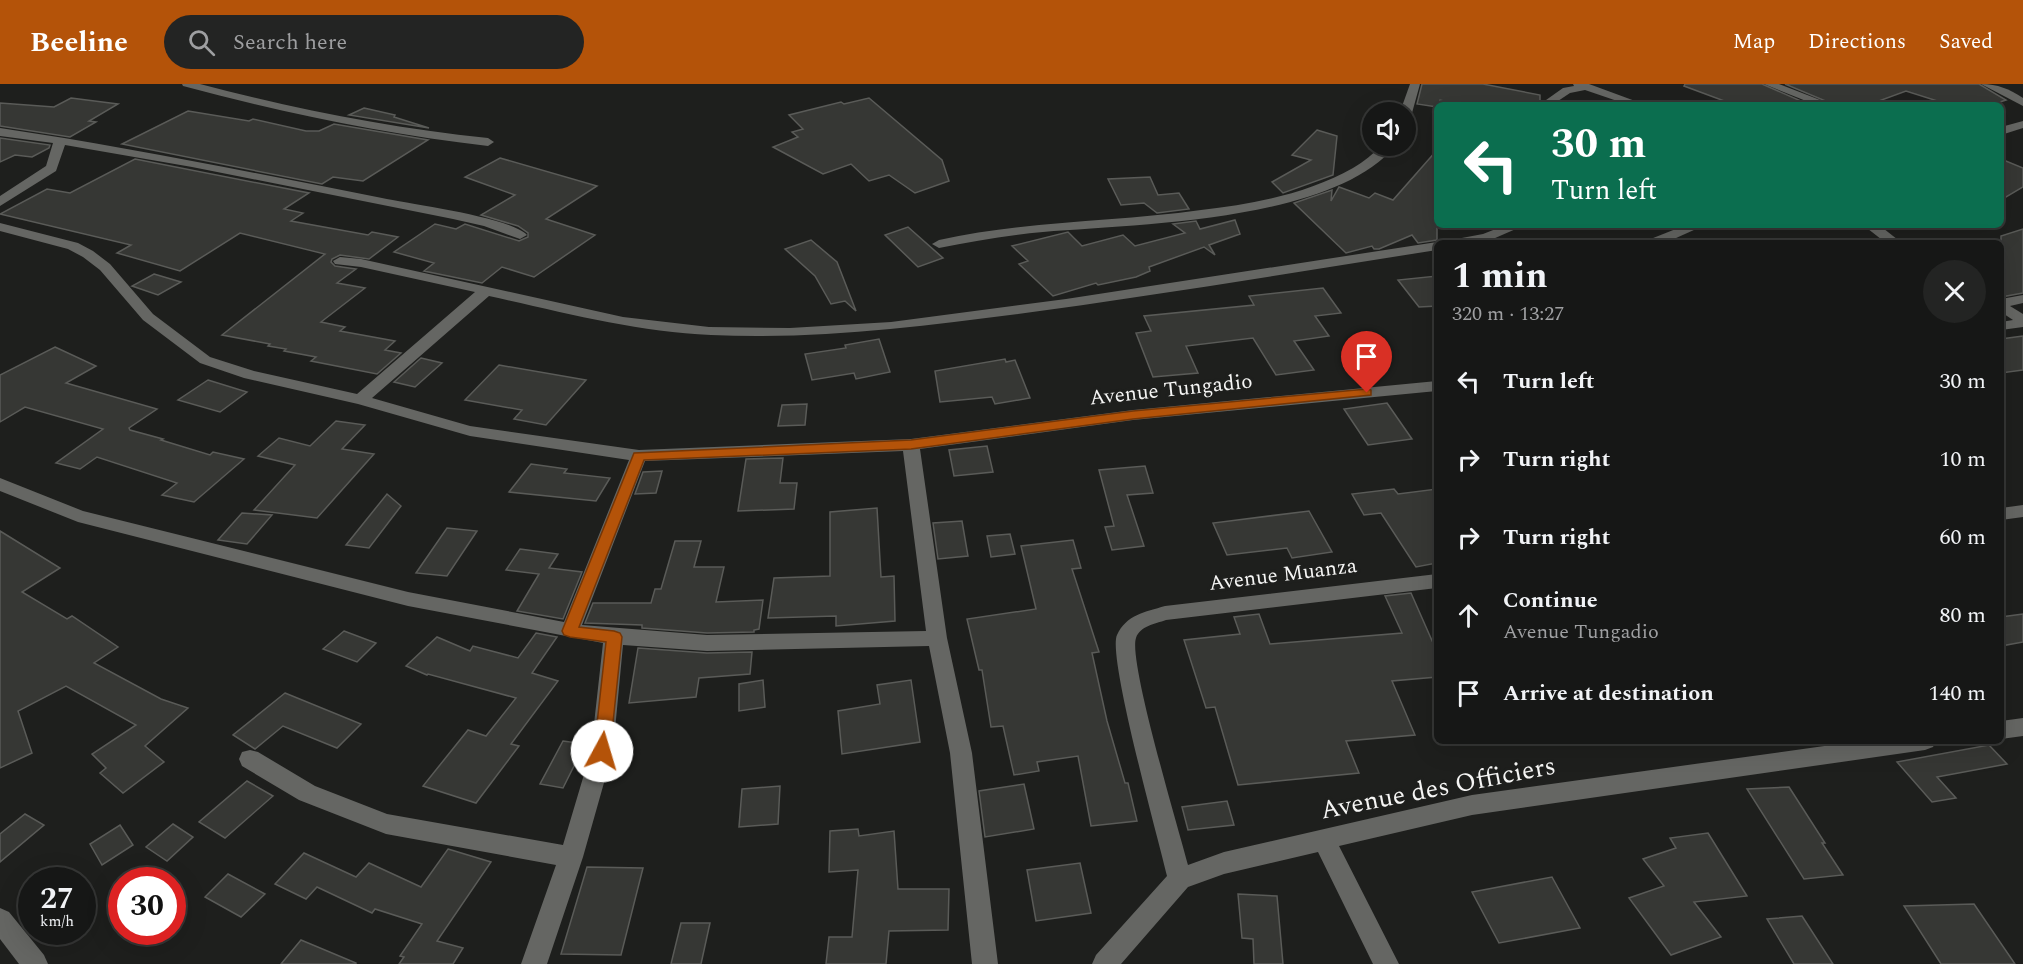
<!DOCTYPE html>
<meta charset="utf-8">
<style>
:root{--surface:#161716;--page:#232423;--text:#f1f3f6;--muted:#9e9fa1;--line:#353635;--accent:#b45309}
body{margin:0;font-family:Spectral,serif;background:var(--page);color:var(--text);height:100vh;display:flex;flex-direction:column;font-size:22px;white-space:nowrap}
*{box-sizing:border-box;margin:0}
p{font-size:20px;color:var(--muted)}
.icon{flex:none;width:33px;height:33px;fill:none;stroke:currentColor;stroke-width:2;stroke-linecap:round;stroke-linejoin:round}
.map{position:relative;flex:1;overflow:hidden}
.panel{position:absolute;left:1434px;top:156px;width:570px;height:504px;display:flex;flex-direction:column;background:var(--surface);border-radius:9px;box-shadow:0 6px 24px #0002,0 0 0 2px var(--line)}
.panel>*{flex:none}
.top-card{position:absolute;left:1434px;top:18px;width:570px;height:126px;border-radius:9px;box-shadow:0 6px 24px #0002,0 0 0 2px var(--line);background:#0b6e4f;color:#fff;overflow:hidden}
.fabs{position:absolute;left:1362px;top:18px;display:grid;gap:12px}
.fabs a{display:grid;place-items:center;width:54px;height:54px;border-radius:50%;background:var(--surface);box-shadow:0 6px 24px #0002,0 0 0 2px var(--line);font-size:30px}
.speed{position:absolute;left:18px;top:783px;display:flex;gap:12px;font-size:30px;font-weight:700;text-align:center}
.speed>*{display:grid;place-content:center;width:78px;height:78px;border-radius:50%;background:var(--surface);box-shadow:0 6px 24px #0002,0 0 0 2px var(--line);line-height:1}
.speed small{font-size:15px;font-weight:400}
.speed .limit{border:9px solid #d22;background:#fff;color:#111}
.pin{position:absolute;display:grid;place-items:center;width:51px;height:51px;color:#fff;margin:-62px -26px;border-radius:50% 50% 50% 0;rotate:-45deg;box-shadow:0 0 6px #0007}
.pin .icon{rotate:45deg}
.me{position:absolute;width:66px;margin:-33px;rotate:6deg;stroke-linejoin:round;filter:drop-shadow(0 0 4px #0008)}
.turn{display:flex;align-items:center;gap:21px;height:126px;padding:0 18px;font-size:27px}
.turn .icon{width:78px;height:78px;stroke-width:2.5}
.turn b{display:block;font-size:42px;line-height:51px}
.round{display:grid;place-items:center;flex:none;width:63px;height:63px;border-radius:32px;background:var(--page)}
.head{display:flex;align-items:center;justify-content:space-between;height:102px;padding:0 18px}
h1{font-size:36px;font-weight:700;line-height:45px}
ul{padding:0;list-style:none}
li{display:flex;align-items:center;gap:18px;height:78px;padding:0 18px}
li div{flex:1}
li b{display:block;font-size:22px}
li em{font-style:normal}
header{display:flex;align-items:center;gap:36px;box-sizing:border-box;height:84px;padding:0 30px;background:var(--accent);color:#fff}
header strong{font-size:28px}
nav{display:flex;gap:33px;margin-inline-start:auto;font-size:21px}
.search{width:420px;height:54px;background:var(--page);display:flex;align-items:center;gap:15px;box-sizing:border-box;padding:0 21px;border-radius:33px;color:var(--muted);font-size:22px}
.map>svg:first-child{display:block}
.building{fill:#363734;stroke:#5a5b58;stroke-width:1.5}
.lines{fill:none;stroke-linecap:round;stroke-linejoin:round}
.street{fill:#656663;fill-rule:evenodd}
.route{fill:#b45309;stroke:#753606;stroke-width:1.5}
.labels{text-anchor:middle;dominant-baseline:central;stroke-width:6;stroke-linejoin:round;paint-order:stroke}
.street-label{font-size:21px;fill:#f5f5f4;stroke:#1e1f1d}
.near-street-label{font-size:26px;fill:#f5f5f4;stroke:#1e1f1d}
</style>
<header>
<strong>Beeline</strong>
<div class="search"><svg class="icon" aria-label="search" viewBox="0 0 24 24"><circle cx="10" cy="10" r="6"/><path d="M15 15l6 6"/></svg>Search here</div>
<nav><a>Map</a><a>Directions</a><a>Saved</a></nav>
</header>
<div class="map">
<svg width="2023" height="880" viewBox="0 0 2023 880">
<rect width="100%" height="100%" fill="#1e1f1d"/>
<!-- building -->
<g class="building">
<polygon points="1422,0 1483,0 1540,11 1540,18 1537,21 1463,21 1440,16 1437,23 1417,20"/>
<polygon points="1685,0 1762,0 1810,21 1735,21 1684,2"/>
<polygon points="1785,0 1979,0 2006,16 1991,21 1950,21 1906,7 1868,21 1835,21"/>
<polygon points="71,14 118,20 89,37 96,38 70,53 0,42 0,19 54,23"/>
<polygon points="869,14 942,76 949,97 915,109 889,91 869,97 851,80 823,90 773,63 798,53 792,48 803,45 789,31 841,18 844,20"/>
<polygon points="364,24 395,31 394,33 429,44 349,31"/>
<polygon points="188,27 249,37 253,35 306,47 319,47 334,40 428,56 363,97 333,93 322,100 122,60"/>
<polygon points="1317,46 1337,52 1333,91 1283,109 1272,98 1311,76 1292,71"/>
<polygon points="0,54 50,61 49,64 32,73 15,71 0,78"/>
<polygon points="1437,66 1437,156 1418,159 1412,151 1379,165 1374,165 1372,162 1346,169 1294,119 1332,106 1331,117 1339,103 1369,114 1375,109 1393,116"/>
<polygon points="500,74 597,102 546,135 595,151 534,193 502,183 482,199 424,187 434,179 394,168 435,140 456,145 465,140 519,157 528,153 528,149 518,142 481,131 515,111 465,93"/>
<polygon points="135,75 309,109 284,125 303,129 291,137 368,151 372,148 398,153 369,175 340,171 332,175 331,178 335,182 356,185 337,199 365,204 321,238 345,243 340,247 395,257 385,266 401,269 377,290 311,277 316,273 284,267 286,265 268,262 270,260 222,251 325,170 240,149 180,187 117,169 131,161 0,130 47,105 70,109"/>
<polygon points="2001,75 2023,84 2023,103 2001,116"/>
<polygon points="1150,93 1158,111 1179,109 1189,125 1157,129 1144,119 1121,121 1108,95"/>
<polygon points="1235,136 1240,150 1209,161 1215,171 1204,163 1149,183 1150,187 1136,193 1098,201 1096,199 1053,212 1019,180 1028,177 1012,162 1068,148 1082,162 1123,151 1135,162 1185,149 1173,140 1196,137 1200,145"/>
<polygon points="908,143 943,174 918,183 885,151"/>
<polygon points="2023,145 2023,209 2001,213 2001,152"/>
<polygon points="811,156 837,178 856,227 845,217 831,220 815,192 785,165"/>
<polygon points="154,190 181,198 158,211 132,202"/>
<polygon points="1437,192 1437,222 1419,223 1398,196"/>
<polygon points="1323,204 1341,229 1315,232 1329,252 1294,257 1314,286 1276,291 1253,254 1186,262 1198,289 1153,293 1136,249 1151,247 1144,232 1254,221 1249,212"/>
<polygon points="2023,252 2023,286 2001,289 2001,255"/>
<polygon points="879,255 890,288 856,295 854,289 812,296 805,270 846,264 845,261"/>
<polygon points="55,263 96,282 66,299 157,325 129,344 130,346 163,355 161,356 210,371 213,368 244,375 194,418 162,411 177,399 97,373 80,385 56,379 103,345 25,323 0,338 0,291"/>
<polygon points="421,274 442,279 415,303 394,298"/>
<polygon points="1005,275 1006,278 1015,276 1030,314 995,320 992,313 940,318 935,287"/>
<polygon points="499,281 586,296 546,341 514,335 522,326 465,316"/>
<polygon points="208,296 247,308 220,328 178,316"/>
<polygon points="1387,319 1412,355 1368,361 1344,325"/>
<polygon points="807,320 805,341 778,342 782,321"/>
<polygon points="336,337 365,341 342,365 374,370 317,434 254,426 295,381 258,372 279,354 310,362"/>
<polygon points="987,362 993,388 954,392 949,366"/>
<polygon points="783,374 780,399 797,399 794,425 738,427 746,375"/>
<polygon points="531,380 567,385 564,389 610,394 596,417 509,408"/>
<polygon points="1145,382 1153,409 1127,411 1144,462 1112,466 1105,443 1114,442 1099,386"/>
<polygon points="662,387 656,409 635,410 643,388"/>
<polygon points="1394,405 1398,410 1437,405 1437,479 1416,483 1381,429 1364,431 1352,410"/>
<polygon points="387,410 401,422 369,464 346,461"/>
<polygon points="877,424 881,493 894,492 895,537 836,542 836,532 768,534 774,494 830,492 830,428"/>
<polygon points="1309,427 1332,468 1292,474 1287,464 1227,471 1213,439"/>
<polygon points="242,429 272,431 247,460 218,456"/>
<polygon points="962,437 968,472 938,475 933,439"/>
<polygon points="447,444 477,447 447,492 416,489"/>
<polygon points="0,447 60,484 22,508 67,535 72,532 118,563 94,579 161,615 188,624 145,662 164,678 123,709 100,689 106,684 92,670 136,641 66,602 18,627 32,669 0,684"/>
<polygon points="1010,450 1015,470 991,473 987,452"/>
<polygon points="1073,456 1081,484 1072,485 1099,568 1092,569 1107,637 1125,699 1128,699 1137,737 1091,742 1078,672 1037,678 1039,687 1014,691 1003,642 991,643 982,586 979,586 967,535 1036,525 1021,462"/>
<polygon points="675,457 701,457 694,483 724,483 716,518 763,516 759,545 754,546 754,548 707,549 642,544 642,541 585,539 593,519 651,519 655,505 661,505"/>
<polygon points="520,465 558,470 549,484 582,488 563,535 517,527 539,490 506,486"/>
<polygon points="1411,509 1437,568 1437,593 1392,597 1415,651 1346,657 1359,689 1238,701 1215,623 1206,624 1184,556 1240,550 1234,533 1259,530 1270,560 1402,549 1385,512"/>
<polygon points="2023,530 2023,558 2001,562 2001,533"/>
<polygon points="344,547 376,559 357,578 323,565"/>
<polygon points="536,549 557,553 532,589 558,597 511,660 519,662 476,719 423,702 468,646 486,652 516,614 428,590 427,591 406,582 437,553 470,567 473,562 518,574"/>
<polygon points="638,564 707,569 752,568 750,590 699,594 696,613 629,619"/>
<polygon points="763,596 765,623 739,627 739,600"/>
<polygon points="911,596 920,658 842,670 838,627 880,620 877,601"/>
<polygon points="285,609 361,640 337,664 283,642 255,665 233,651"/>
<polygon points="563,657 585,660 563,704 540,700"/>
<polygon points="1989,661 2007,680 1937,693 1956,714 1932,718 1897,678"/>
<polygon points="247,697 273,712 225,754 199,738"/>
<polygon points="1024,700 1034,745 985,753 979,707"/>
<polygon points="780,702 778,740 739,743 742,705"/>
<polygon points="1789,703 1825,759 1822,759 1843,791 1804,795 1747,705"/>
<polygon points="1227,717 1234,741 1188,746 1182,723"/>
<polygon points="25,730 44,741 0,778 0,750"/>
<polygon points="173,740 193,753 167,777 146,763"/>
<polygon points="120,741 133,761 102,781 90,760"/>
<polygon points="858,745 859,752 894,747 898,805 949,805 948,846 889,847 886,880 826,880 829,853 852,853 858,786 829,788 830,747"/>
<polygon points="1708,749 1747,812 1694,818 1721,853 1671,871 1629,814 1664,802 1643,775 1676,764 1670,754"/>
<polygon points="448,765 491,778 437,857 463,864 453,880 399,880 404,873 400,872 422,840 375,825 372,829 317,803 306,815 275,800 304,769 356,793 369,779 421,803"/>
<polygon points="1080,779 1091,829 1036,837 1027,786"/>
<polygon points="587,783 643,784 621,871 561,870"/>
<polygon points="228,790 265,810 241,833 205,813"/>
<polygon points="1552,793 1580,844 1499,859 1472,808"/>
<polygon points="1238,810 1277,812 1283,880 1254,880 1253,855 1242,854"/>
<polygon points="1974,820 2015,880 1941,880 1904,822"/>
<polygon points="1802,832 1833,880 1794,880 1767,835"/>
<polygon points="681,839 710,839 701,880 671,880"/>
<polygon points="301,856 356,879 356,880 281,880"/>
</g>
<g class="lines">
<!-- street -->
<g class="street">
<path d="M 182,0 L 200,0 C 295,25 390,44 488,54 L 494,58 L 488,62 C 385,50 284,29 183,2 Z"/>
<polygon points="1410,0 1420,0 1412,29 1406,32 1406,28 1400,28"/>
<polygon points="1573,0 1589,0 1646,21 1629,21 1585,6 1570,9 1552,21 1539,21 1563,4 1574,2"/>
<polygon points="1764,0 1779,0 1833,21 1816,21"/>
<path d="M 1981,0 C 1998,0 2009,5 2023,14 L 2023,22 Z"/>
<polygon points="2023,37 2023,44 2001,51 2001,43"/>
<path d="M 0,44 C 128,63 255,89 382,114 C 410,120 510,133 527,151 L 520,155 L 484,142 L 453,135 L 192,83 L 65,61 L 56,87 L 0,122 L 0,112 L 46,82 L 53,59 L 0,52 Z"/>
<path d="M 1382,62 L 1395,62 C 1332,138 1136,140 1043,148 C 1008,151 973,157 939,164 L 932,160 L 939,156 C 1025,137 1114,138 1201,126 C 1253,120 1307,110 1353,84 C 1364,78 1373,69 1382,62 Z"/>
<path d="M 0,139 L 78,159 L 93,167 L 110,180 L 153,230 L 210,273 L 254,287 L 357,310 L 475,208 L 361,183 L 335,180 L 333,177 L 340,173 L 361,175 L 623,233 L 709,243 L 790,244 L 891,238 L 1066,215 L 1437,158 L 1441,159 L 1437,159 L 1437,166 C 1297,188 1158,211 1018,230 C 916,243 814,256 711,251 C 636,248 562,228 489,212 L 372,314 L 470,342 L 639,366 L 911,355 L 1133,326 L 1437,297 L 1437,307 L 1133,336 L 920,365 L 947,554 L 972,669 L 998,880 L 972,880 L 950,669 L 929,562 L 707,567 L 623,561 L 613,667 L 583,773 L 547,880 L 521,880 L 556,781 L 386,750 L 299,716 L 242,682 L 239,675 L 242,668 L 250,666 L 258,668 L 315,702 L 387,730 L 563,761 L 591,667 L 603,559 L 408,522 L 78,438 L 0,407 L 0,394 L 83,427 L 408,508 L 564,538 L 629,376 L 470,352 L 358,320 L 244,294 L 200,279 L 143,236 L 100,186 L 83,173 L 68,165 L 0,147 ZM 903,367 L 926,547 L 707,551 L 582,541 L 645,377 Z"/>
<polygon points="1506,141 1525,141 1486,158 1449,159 1451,156 1483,150"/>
<polygon points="1686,141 1705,141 1665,159 1646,159 1648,156"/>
<polygon points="1863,141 1879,141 1902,159 1886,159"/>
<polygon points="2023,211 2023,219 2010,222 2023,230 2023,243 2001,246 2001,238 2013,236 2001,228 2001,215"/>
<polygon points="2023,421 2023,433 2001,436 2001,424"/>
<path d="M 1437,490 L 1437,504 L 1166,536 C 1155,540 1140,542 1136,554 C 1128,577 1179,746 1188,781 L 1224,768 L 1472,711 L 1860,657 L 1936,657 L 1933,663 L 1925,666 L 1472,731 L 1339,762 L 1399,880 L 1373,880 L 1318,768 L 1224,790 L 1188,803 L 1121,880 L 1092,880 L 1096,871 L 1167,792 C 1159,757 1107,572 1117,551 C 1126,531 1145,528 1165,522 Z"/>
<polygon points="2023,634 2023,652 2001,655 2001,637"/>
<polygon points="0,824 9,828 44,871 48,880 19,880 0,855"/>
</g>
</g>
<!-- route -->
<polygon class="route" points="1367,305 1371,306 1371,311 1133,335 911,365 644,376 579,543 614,547 620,549 622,553 610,667 608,672 602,674 596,672 594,667 606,558 570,553 564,551 562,547 634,369 911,356 1133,327"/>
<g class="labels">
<!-- street labels -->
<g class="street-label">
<text transform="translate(1171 306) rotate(-6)">Avenue Tungadio</text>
<text transform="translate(1283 491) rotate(-7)">Avenue Muanza</text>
</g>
<!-- near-street labels -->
<g class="near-street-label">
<text transform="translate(1438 704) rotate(-11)">Avenue des Officiers</text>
</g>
</g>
</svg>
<div class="fabs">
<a><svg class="icon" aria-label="sound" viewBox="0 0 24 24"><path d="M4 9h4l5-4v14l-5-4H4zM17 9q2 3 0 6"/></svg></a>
</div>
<div class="speed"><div>27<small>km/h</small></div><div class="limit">30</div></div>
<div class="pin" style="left:1367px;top:309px;background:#d93025"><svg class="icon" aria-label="arrive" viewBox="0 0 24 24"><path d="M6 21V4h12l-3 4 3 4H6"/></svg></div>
<svg class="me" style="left:602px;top:667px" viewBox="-20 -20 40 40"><circle r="19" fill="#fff"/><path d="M0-13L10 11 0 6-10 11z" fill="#b45309"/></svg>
<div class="top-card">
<div class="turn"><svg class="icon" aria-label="left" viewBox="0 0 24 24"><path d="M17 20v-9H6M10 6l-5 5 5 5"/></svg><div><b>30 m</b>Turn left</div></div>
</div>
<section class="panel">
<div class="head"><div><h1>1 min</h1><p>320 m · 13:27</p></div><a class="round"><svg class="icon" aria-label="close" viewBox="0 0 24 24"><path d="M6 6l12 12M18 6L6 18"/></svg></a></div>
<ul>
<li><svg class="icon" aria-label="left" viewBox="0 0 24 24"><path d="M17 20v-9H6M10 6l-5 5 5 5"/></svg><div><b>Turn left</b></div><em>30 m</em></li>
<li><svg class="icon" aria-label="right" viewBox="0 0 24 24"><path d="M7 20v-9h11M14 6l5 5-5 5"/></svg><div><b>Turn right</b></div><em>10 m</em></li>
<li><svg class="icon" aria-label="right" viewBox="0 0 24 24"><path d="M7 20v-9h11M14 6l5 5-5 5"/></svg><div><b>Turn right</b></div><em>60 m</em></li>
<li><svg class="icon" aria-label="ahead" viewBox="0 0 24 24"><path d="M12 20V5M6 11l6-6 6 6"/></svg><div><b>Continue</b><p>Avenue Tungadio</p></div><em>80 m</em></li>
<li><svg class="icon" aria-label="arrive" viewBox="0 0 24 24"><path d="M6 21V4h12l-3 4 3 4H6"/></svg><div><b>Arrive at destination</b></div><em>140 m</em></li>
</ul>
</section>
</div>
